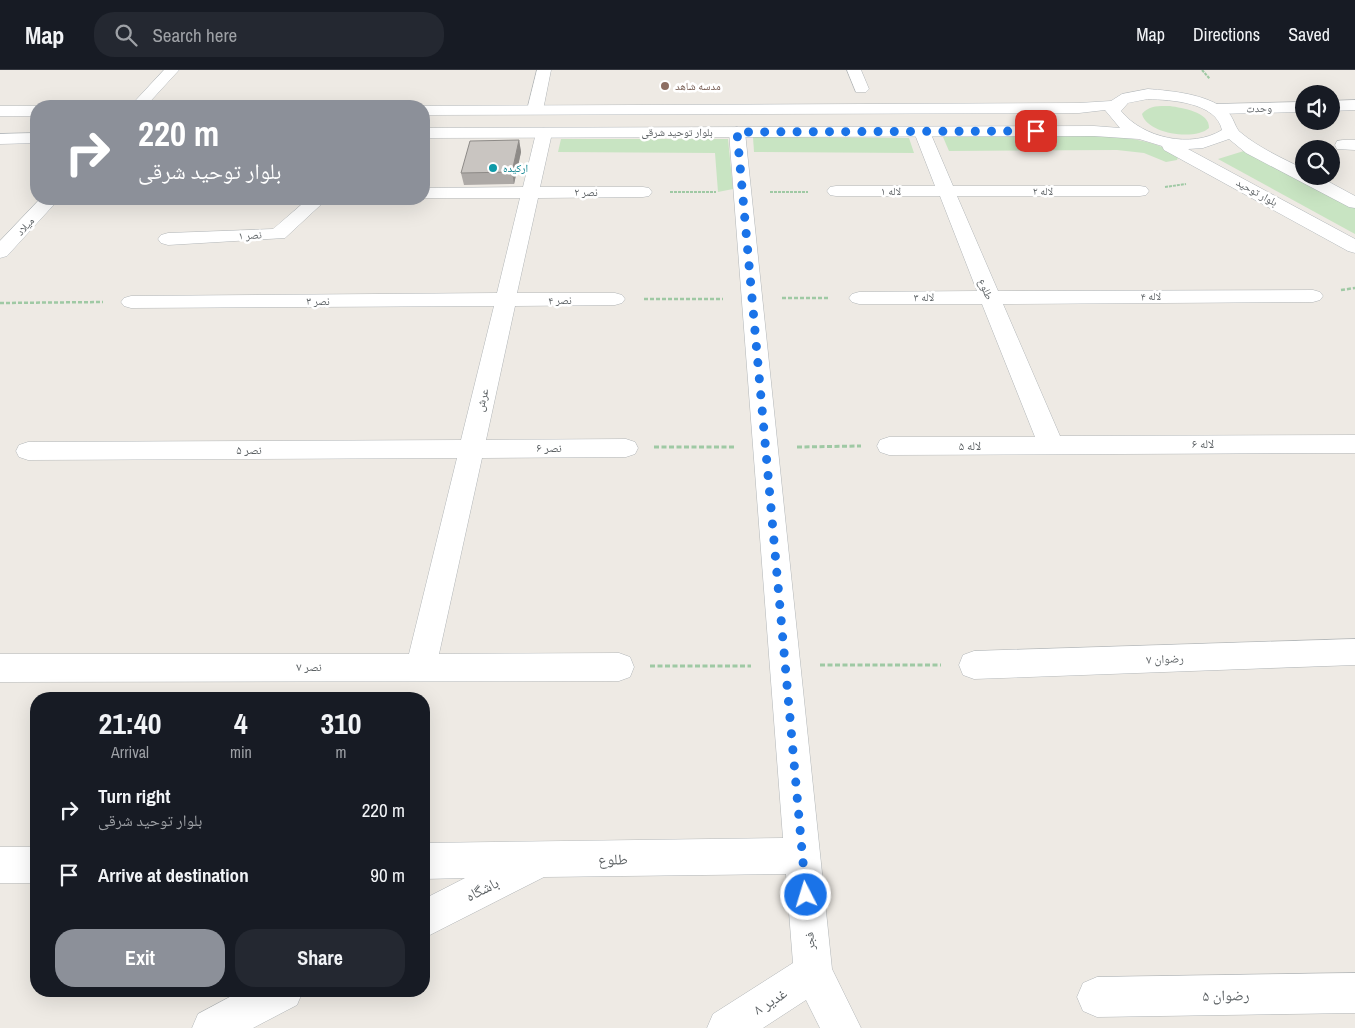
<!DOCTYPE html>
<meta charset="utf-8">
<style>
:root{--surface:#171b24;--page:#242831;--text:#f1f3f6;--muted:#9ea1a6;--line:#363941;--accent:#8c9099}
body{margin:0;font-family:"Archivo Narrow","Noto Naskh Arabic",sans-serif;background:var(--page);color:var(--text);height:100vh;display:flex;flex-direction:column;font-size:19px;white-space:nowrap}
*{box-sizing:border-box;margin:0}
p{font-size:16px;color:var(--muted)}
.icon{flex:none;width:28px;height:28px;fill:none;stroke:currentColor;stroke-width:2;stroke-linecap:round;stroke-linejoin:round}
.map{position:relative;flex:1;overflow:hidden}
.sheet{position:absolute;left:30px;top:622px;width:400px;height:305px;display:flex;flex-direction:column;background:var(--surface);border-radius:20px;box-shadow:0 5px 20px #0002}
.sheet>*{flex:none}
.hud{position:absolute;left:30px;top:30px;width:400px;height:105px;border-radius:20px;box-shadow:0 5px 20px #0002;background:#8c9099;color:#fff;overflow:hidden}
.tools{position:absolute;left:1295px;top:15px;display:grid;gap:10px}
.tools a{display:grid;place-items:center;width:45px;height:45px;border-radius:50%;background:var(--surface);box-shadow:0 5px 20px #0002;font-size:25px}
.pin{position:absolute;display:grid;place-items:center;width:42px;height:42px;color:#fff;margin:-21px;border-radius:10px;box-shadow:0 2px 8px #0006}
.me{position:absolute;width:55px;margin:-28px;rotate:355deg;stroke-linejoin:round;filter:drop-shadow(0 0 4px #0008)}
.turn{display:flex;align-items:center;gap:18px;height:105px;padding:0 25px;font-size:22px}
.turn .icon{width:65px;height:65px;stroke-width:2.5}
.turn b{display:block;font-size:35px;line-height:42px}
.eta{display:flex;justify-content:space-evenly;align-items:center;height:85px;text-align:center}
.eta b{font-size:30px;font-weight:700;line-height:35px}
.action{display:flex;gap:10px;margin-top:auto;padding:10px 25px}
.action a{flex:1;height:58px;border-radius:20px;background:var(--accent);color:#fff;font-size:20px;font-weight:700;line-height:58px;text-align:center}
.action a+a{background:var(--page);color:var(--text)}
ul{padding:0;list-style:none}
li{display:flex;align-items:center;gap:15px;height:65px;padding:0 25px}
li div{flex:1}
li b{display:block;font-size:19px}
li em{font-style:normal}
header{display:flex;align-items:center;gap:30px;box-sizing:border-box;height:70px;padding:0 25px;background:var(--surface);border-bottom:1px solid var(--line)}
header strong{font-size:24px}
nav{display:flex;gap:28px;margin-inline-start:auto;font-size:18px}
.search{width:350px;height:45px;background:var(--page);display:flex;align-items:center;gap:12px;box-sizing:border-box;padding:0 18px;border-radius:20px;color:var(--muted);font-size:19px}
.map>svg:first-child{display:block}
.green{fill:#c8e4c2}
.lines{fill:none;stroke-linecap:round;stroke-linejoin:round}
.street-casing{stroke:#b2b6b8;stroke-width:1}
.secondary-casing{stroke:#b3b8bb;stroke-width:1}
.path-far2{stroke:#9fc9a4;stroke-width:2;stroke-dasharray:3 1;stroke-linecap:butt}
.path-far1{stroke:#9fc9a4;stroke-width:2.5;stroke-dasharray:4 2;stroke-linecap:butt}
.path{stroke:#9fc9a4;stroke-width:3;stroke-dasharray:5 2.5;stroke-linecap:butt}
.street{fill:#fff;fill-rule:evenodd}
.secondary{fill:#fff;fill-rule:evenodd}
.wall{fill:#ada9a6}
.shaded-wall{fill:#8d8a87}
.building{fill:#c9c5c1;stroke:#8d8a87}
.route{stroke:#1a73e8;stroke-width:9;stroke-dasharray:0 16.2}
.education-dot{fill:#8d6e63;stroke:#fff;stroke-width:2}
.culture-dot{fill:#0f9aa8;stroke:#fff;stroke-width:2}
.labels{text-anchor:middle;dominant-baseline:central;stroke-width:5;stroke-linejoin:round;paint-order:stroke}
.far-education-label{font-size:11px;fill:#785e54;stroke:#fff;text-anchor:start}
.far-street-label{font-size:11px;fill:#5c6164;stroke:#fff}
.far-culture-label{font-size:11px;fill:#0d838f;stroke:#fff;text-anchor:start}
.street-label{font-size:12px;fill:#5c6164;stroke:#fff}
.near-street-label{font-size:15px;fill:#5c6164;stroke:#fff}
</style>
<header>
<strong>Map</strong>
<div class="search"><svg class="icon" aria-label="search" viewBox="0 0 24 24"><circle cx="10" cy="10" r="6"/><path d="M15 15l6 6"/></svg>Search here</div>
<nav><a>Map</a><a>Directions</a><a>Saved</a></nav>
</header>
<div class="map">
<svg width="1355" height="958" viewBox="0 0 1355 958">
<rect width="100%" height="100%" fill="#eeeae4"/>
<!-- green -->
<g class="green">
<path d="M 1170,36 C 1182,38 1210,42 1209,58 C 1195,71 1147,64 1142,44 C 1149,35 1160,36 1170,36 Z"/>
<path d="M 1084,65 C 1118,66 1149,68 1179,85 L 1177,90 L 1166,92 L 1144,83 L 1117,80 L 949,81 L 943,67 Z"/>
<polygon points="753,67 909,68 914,83 754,82"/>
<polygon points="561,69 728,69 733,119 718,122 715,83 558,82"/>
<polygon points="1247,80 1355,137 1355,164 1218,89"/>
</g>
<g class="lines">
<!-- street casing -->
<g class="street-casing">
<g id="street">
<polygon points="537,0 551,0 543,40 541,43 529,43 527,40"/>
<polygon points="847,0 861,0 869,19 866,22 856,22"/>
<polygon points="1355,30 1355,40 1331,41 1331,31"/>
<polygon points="1304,32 1304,42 1214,44 1209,42 1206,39 1209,36 1214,34"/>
<polygon points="737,57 743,59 745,62 832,899 861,958 820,958 806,930 763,958 707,958 713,944 793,893 786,804 544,807 424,868 424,829 465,808 424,809 424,773 783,768 729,62 731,59"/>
<polygon points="922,57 928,59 930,62 953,116 1140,116 1146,117 1149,121 1146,125 1140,126 957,126 998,221 1313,220 1320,222 1323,226 1320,230 1313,232 1003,234 1060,366 1355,365 1355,383 889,385 880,382 877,376 880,370 889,367 1035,367 982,234 859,234 852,232 849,228 852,224 859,222 977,221 940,126 836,126 830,125 827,121 830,117 836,116 935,116 914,62 916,59"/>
<polygon points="544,58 550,60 552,63 540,117 643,117 649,118 652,122 649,126 643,127 538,128 517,223 615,223 622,225 625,229 622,233 615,235 515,236 486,370 626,369 635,372 638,378 635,384 626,387 482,388 439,584 619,583 630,587 634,597 630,607 619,611 0,612 0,584 409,584 457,388 28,390 19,387 16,381 19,375 28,372 461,370 494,236 131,238 124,236 121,232 124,228 131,226 497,223 520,128 424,128 424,118 523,117 536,63 538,60"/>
<polygon points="1343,70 1355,70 1355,80 1337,79 1335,75 1337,71"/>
<polygon points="308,129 327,129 285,168 168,175 161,173 158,169 161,165 168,163 273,159"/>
<polygon points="1355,569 1355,595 974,609 963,605 959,595 963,585 974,581"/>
<rect x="0" y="777" width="36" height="36"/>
<polygon points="1355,903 1355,943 1097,947 1083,941 1077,927 1083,913 1097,907"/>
<polygon points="241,921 303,921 297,935 253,958 192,958 198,944"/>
</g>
</g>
<!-- secondary casing -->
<g class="secondary-casing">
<g id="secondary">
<polygon points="164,0 179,0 146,36 134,36 132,34 135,31"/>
<path d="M 1148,19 C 1173,21 1206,24 1226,40 C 1234,47 1235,58 1240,62 C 1259,78 1282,88 1304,99 L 1304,106 L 1318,106 L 1355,126 L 1355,138 L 1349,137 L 1246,83 L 1229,69 L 1203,78 L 1188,79 L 1355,169 L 1355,183 L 1348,181 L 1164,80 L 1162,76 L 1139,69 L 1094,66 L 424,68 L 424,58 L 1094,56 L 1120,58 L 1105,40 L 1079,43 L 424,45 L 424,36 L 420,36 L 1079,33 L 1111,31 L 1122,24 ZM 1148,29 C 1171,30 1216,32 1222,60 C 1191,79 1143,68 1121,41 L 1128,33 Z"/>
<rect x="0" y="36" width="36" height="10"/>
<polygon points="36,63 36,73 0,74 0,64"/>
<polygon points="40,129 59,129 7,186 0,188 0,171"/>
</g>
</g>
<!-- path-far2 -->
<g class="path-far2">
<polyline points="1202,0 1210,9"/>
<polyline points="1305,77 1319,76"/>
<polyline points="1165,117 1186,114"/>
<polyline points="670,122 716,122"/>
<polyline points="770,122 808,122"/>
</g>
<!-- path-far1 -->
<g class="path-far1">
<polyline points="1341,220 1355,218"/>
<polyline points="782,228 830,228"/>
<polyline points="644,229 723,229"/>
<polyline points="0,233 103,232"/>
</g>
<!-- path -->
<g class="path">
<polyline points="654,377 736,377"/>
<polyline points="797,377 861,376"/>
<polyline points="820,595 941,595"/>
<polyline points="650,596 751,596"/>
</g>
<!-- street -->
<use href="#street" class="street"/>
<!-- secondary -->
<use href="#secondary" class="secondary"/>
</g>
<!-- wall -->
<polygon class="wall" points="519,70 521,82 514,114 464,115 461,103"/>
<!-- shaded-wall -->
<polygon class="shaded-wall" points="519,70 521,82 514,114 512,102"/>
<!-- building -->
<polygon class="building" points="519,70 512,102 461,103 470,71"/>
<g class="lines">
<!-- route -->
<polyline class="route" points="806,825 737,62 1036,61"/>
</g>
<!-- markers -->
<circle class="education-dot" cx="665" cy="16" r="5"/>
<circle class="culture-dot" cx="493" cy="98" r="5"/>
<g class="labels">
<!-- far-education labels -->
<g class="far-education-label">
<text x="675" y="16">مدسه شاهد</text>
</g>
<!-- far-street labels -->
<g class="far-street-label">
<text transform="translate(1259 38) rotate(-2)">وحدت</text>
<text x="677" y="62">بلوار توحید شرقی</text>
<text x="891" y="121">لاله ۱</text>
<text x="1043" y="121">لاله ۲</text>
<text x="586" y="122">نصر ۲</text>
<text transform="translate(1257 122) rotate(29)">بلوار توحید</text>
<text transform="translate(25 156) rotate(-47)">میلاد</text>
<text transform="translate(250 165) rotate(-3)">نصر ۱</text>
<text transform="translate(986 219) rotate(68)">طلوع</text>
<text x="1151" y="226">لاله ۴</text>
<text transform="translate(924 227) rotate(-1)">لاله ۳</text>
<text x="560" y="230">نصر ۴</text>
<text x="318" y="231">نصر ۳</text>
</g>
<!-- far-culture labels -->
<g class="far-culture-label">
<text x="503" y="98">ارکیده</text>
</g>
<!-- street labels -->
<g class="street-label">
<text transform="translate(482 330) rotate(-77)">عرش</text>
<text x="1203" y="374">لاله ۶</text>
<text x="970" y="376">لاله ۵</text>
<text x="549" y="378">نصر ۶</text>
<text x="249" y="380">نصر ۵</text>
<text transform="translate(1165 589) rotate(-2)">رضوان ۷</text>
<text x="309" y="597">نصر ۷</text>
<text transform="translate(810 871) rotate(-95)">فجر</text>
</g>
<!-- near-street labels -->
<g class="near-street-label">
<text transform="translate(613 789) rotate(-1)">طلوع</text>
<text transform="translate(482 819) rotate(-27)">باشگاه</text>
<text transform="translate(1226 925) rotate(-1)">رضوان ۵</text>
<text transform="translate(770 931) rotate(-32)">غدیر ۸</text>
</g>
</g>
</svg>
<div class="tools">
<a><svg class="icon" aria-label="sound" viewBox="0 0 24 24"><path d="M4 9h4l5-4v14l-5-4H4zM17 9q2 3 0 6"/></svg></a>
<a><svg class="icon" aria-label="search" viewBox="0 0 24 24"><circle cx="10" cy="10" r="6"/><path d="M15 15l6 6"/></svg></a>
</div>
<div class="pin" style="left:1036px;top:61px;background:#d93025"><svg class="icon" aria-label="arrive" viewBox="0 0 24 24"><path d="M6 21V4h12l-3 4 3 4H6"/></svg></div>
<svg class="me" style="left:806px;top:825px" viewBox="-20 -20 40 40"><circle r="17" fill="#1a73e8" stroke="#fff" stroke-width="3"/><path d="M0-11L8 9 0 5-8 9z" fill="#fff"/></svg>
<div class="hud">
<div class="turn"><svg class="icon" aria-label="right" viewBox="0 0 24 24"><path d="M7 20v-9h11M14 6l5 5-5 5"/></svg><div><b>220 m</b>بلوار توحید شرقی</div></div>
</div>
<section class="sheet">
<div class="eta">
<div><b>21:40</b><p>Arrival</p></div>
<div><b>4</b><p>min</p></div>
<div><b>310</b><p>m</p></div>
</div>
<ul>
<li><svg class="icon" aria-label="right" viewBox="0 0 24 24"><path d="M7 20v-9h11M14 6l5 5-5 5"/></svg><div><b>Turn right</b><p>بلوار توحید شرقی</p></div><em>220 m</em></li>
<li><svg class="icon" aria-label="arrive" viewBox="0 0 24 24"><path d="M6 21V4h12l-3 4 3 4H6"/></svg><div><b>Arrive at destination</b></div><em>90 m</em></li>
</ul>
<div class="action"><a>Exit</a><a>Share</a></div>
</section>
</div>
